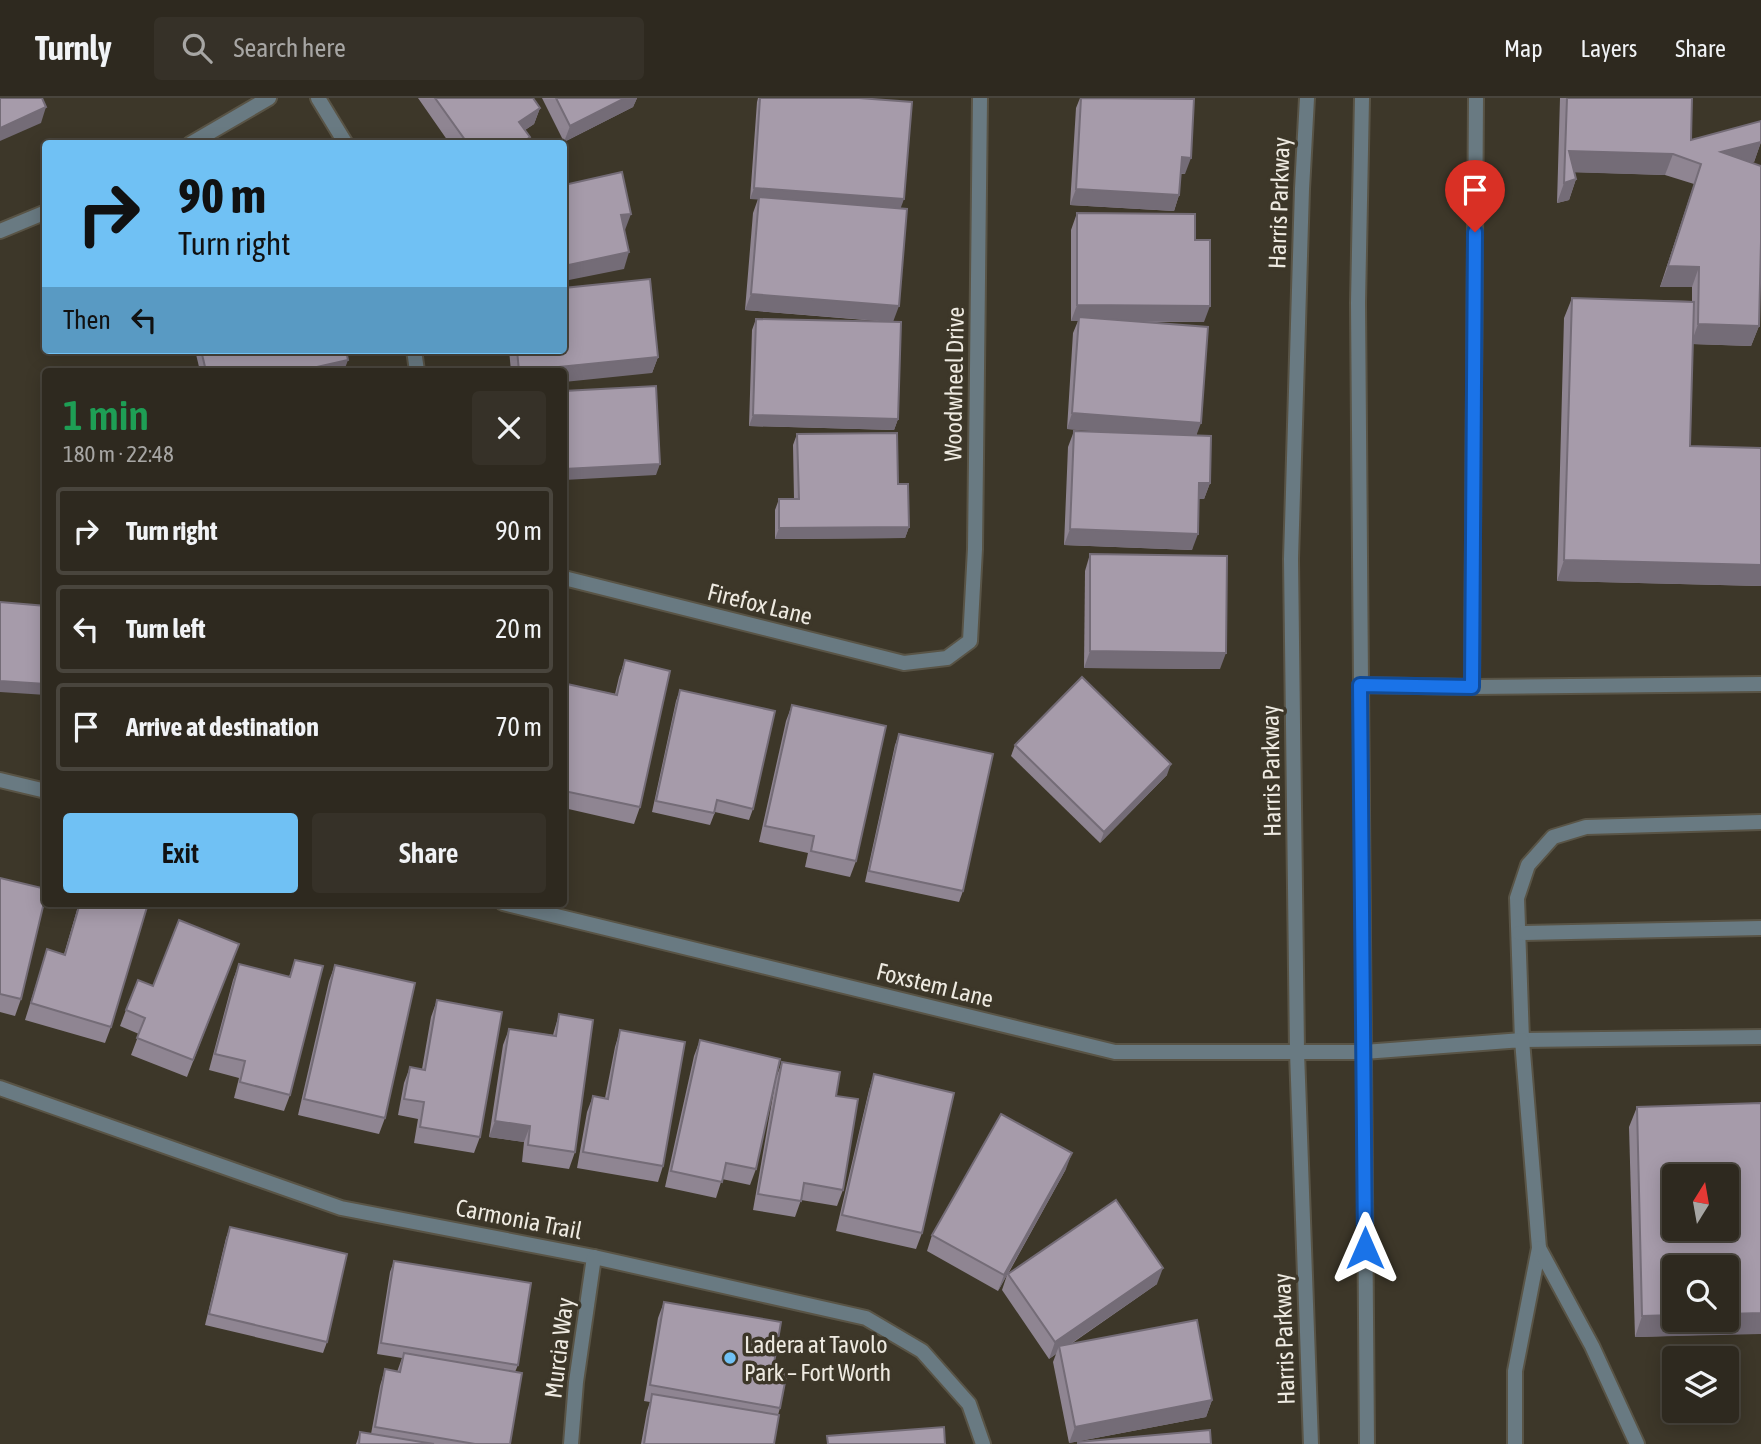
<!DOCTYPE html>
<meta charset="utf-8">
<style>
:root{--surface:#2e291f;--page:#363128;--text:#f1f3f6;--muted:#a7a6a4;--line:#49453d;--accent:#70c1f4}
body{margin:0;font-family:"Asap Condensed",sans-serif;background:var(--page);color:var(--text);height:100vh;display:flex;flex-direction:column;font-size:26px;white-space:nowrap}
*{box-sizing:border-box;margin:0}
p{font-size:23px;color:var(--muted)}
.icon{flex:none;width:38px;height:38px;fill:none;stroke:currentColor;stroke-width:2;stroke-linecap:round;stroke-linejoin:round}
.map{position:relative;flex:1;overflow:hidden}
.sheet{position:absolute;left:42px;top:270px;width:525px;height:539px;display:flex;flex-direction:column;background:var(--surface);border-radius:7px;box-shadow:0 4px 18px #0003,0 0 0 2px var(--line)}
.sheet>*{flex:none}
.banner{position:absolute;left:42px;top:42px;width:525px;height:214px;border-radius:7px;box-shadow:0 4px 18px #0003,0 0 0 2px var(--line);background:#70c1f4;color:#111;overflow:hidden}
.needle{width:46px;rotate:11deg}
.controls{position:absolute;left:1662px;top:1066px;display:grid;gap:14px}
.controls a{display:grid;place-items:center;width:77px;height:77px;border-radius:7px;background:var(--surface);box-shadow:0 4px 18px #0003,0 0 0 2px var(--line);font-size:35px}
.pin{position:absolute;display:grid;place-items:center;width:60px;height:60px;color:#fff;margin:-72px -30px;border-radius:50% 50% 50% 0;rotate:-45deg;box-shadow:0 0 7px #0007}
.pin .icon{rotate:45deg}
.me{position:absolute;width:77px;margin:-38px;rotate:0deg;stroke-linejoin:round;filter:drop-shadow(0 0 5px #0008)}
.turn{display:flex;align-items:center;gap:24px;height:147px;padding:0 21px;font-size:32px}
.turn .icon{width:91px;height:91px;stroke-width:2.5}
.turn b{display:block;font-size:49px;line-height:60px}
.then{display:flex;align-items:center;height:66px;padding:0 21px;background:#0003;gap:14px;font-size:26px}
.round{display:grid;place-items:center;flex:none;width:74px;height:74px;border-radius:7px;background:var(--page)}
.headline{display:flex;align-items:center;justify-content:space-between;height:119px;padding:0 21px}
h1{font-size:42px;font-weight:600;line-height:52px;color:#1e9e55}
.action{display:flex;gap:14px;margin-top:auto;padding:14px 21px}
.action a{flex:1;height:80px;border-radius:7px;background:var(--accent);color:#111;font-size:28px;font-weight:600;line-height:80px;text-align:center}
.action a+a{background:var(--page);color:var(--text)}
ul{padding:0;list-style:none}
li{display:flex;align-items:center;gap:21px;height:88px;margin:0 14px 10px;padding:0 7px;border:4px solid var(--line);border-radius:7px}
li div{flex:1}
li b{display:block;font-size:26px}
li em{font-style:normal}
header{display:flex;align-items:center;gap:42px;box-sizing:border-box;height:98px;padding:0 35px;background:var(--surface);border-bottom:2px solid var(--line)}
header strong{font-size:33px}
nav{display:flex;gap:38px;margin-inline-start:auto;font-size:24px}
.search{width:490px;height:63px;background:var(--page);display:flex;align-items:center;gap:18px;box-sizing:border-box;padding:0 24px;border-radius:7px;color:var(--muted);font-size:26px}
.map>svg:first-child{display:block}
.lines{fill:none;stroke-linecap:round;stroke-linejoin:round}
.lane-casing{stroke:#595446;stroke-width:18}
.street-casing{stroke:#595446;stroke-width:18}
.lane{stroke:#697a82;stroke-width:14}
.street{stroke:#697a82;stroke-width:14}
.wall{fill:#8f8592}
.shaded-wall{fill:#746c77}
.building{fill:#a69baa;stroke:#746c77;stroke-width:2;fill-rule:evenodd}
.route-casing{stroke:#114b97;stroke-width:18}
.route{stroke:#1a73e8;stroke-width:12}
.poi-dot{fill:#70c1f4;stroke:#3d3729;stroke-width:2.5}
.labels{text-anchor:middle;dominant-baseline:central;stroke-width:7;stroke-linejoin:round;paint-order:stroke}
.street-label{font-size:24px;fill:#eeeae1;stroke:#3d3729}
.poi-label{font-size:24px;fill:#eeeae1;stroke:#3d3729;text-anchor:start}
</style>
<header>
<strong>Turnly</strong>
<div class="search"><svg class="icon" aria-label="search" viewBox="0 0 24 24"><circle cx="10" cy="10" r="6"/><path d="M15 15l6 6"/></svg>Search here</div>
<nav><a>Map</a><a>Layers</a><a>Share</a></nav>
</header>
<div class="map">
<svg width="1761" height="1346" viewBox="0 0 1761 1346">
<rect width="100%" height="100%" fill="#3d3729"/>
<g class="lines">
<!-- lane casing -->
<g class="lane-casing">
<g id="lane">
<polyline points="1360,587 1472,589 1761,586"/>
<polyline points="1472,589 1476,0"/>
<polyline points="1761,724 1586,729 1553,739 1528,767 1517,800 1522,942 1761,939"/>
<polyline points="1519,835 1761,830"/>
<polyline points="1364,954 1522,942 1539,1150 1515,1273 1515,1346"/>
<polyline points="1539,1150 1592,1248 1637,1346"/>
</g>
</g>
<!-- street casing -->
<g class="street-casing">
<g id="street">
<polyline points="318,0 346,46"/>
<polyline points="1307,0 1302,91 1291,461 1297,954 1311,1346"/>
<polyline points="1362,0 1358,205 1367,1346"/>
<polyline points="190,46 269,0"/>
<polyline points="0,133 46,114"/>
<polyline points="414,252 417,273"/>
<polyline points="564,480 904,565 947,560 970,543 975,451 980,0"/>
<polyline points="0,682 46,693"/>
<polyline points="503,805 1115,954 1364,954"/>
<polyline points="0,990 341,1110 594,1159 866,1220 922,1253 969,1306 983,1346"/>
<polyline points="571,1346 576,1284 594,1159"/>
</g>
</g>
<!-- lane -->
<use href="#lane" class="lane"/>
<!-- street -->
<use href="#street" class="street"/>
</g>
<!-- wall -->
<g class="wall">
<polygon points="418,0 533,0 540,10 534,26 525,32 528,46 450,46"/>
<polygon points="542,0 637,0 633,9 564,44"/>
<polygon points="758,0 859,0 901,111 893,224 898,321 894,332 749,328 752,232 756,221 889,224 745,212 753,115 758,101 750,101 757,4"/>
<polygon points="1080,0 1179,0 1185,76 1181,76 1179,97 1174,113 1070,107 1076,10"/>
<polygon points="1560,0 1692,0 1691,42 1761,44 1754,64 1751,65 1759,228 1751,248 1693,246 1690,348 1761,350 1761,488 1557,483 1564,220 1572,200 1692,203 1692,189 1660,189 1694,86 1665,77 1574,74 1576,81 1569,102 1557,105"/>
<polygon points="1077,115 1195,142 1204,224 1138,224 1197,337 1210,385 1204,401 1199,401 1192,452 1064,447 1068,349 1074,333 1095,333 1067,331 1073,235 1078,223 1071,223 1071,132"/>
<polygon points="195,252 346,252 344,273 200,273"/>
<polygon points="509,252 564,252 658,259 652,275 511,273"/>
<polygon points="797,336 898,386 909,429 905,440 775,441 775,412 779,401 794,401 793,347"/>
<polygon points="1090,456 1220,571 1084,570 1085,473"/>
<polygon points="625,562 640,709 634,726 564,710 564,594 567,586 615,596 619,579"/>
<polygon points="680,592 753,711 749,722 715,714 710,727 652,714 676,603"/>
<polygon points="792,607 856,763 850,779 805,769 808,755 759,744 786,623"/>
<polygon points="899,636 963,793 959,804 865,784 895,647"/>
<polygon points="1015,647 1167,677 1100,745 1011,658"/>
<polygon points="0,780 21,901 15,918 0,914"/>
<polygon points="79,805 135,805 111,929 105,945 25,922 47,851 64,856"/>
<polygon points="239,846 187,979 131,957 139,936 120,928 126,912 153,888"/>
<polygon points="295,862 290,997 284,1013 234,1000 239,980 209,972 233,882 239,866 289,879"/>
<polygon points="335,867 385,1020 379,1036 298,1017 329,883"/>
<polygon points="437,902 480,1039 474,1055 414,1045 418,1021 398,1017 404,985 410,969 422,971 431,919"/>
<polygon points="559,916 575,1054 569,1071 522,1064 524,1044 489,1039 503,947 509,931 553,937"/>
<polygon points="620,932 663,1068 658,1084 577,1070 587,1014 593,998 605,1000 615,949"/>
<polygon points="700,942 776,980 782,964 836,998 843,1092 837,1108 801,1102 795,1119 753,1112 776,980 756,1071 750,1087 722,1081 716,1100 665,1089 694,958"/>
<polygon points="874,976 922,1135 916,1151 836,1133 869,992"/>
<polygon points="1761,1005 1761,1235 1635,1239 1629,1029 1637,1009"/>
<polygon points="1066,1071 1008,1176 1157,1186 1071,1246 1212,1302 1206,1319 1069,1345 1053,1264 1056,1256 1049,1261 1002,1192 1007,1177 998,1193 927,1153 932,1137"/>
<polygon points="230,1129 327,1244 323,1255 205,1227 226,1140"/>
<polygon points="394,1163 518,1267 515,1274 510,1346 356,1346 360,1334 371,1336 380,1288 385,1271 397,1274 402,1260 377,1256 390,1174"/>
<polygon points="664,1204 773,1271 780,1310 778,1317 774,1346 641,1346 647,1313 650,1304 644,1303 658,1220"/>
</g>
<!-- shaded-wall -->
<g class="shaded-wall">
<polygon points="625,0 637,0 633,9 564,44 570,28"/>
<polygon points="46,9 41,25 0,43 0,30"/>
<polygon points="540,10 534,26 513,40 519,24"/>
<polygon points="1761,44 1754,64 1713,75 1721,54"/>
<polygon points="1569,53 1673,56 1665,77 1564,74"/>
<polygon points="1182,59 1191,60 1185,76 1176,75"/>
<polygon points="1576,81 1569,102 1557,105 1564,85"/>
<polygon points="754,90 904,101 900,112 750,101"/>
<polygon points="1076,91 1179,97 1174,113 1070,107"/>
<polygon points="631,116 625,132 616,133 621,117"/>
<polygon points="629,154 624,171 564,183 564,168"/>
<polygon points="1668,168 1699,169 1692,189 1660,189"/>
<polygon points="751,196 899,208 893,224 745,212"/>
<polygon points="1077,207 1210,208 1204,224 1079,223 1079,219 1078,223 1071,223"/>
<polygon points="1698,226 1759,228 1751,248 1691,246"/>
<polygon points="658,259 652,275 564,284 564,273 519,273"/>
<polygon points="348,262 344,273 299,273"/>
<polygon points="1072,315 1201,325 1195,341 1067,331"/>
<polygon points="753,317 898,321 894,332 749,328"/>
<polygon points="660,366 656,377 564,382 564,371"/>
<polygon points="1199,385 1210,385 1204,401 1193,401"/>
<polygon points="909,429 905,440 775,441 779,430"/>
<polygon points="1070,431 1198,436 1192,452 1064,447"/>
<polygon points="1564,462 1761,467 1761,488 1557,483"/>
<polygon points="1090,553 1226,555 1220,571 1084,570"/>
<polygon points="0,583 46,586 46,597 0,594"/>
<polygon points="1171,666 1167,677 1100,745 1104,734"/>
<polygon points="495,1023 530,1028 524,1044 489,1039"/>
<polygon points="1072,1055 1066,1071 998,1193 1004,1177"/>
<polygon points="1163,1170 1157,1186 1060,1253 1059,1248 1056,1256 1049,1261 1055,1244"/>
<polygon points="1761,1215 1761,1236 1635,1239 1642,1218 1675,1217 1675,1222 1727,1222 1727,1216"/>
<polygon points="1212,1302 1206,1319 1069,1345 1075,1329"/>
</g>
<!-- building -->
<g class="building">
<polygon points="0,0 42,0 46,9 0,30"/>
<polygon points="435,0 533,0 540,10 519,24 530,39 521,46 468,46"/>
<polygon points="556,0 625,0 570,28"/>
<polygon points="760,0 859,0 912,4 904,101 754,90"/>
<polygon points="1081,0 1194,1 1191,60 1182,59 1179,97 1076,91"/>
<polygon points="1567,0 1692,0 1691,42 1761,23 1761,44 1721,54 1761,68 1761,144 1759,228 1698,226 1699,169 1668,168 1701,66 1673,56 1569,53 1576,81 1564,85"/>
<polygon points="622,74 631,116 621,117 629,154 564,168 564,87"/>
<polygon points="759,99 907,111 899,208 751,196"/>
<polygon points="1077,115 1195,116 1195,142 1210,142 1210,208 1077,207"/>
<polygon points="650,181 658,259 519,273 517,252 564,252 564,190"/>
<polygon points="1572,200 1694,204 1690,348 1761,350 1761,467 1564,462"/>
<polygon points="1079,219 1208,229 1201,325 1072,315"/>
<polygon points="756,221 901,224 898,321 753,317"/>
<polygon points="201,252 346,252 348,262 299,273 206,273"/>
<polygon points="656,288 660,366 564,371 564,293"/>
<polygon points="1074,333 1211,338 1210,385 1199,385 1198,436 1070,431"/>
<polygon points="897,335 898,386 908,386 909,429 779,430 779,401 799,401 797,336"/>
<polygon points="1090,456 1227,458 1226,555 1090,553"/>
<polygon points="0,504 46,508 46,586 0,583"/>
<polygon points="625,562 670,573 640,709 564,693 564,599 567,586 617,597"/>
<polygon points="1082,579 1171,666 1104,734 1015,647"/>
<polygon points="680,592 775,613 753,711 717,702 714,715 656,703"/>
<polygon points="792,607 886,628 856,763 811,753 814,738 765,728"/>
<polygon points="899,636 993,656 963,793 869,773"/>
<polygon points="0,780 46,791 46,796 21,901 0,896"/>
<polygon points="80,805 135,805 147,809 111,929 31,905 47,851 65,857"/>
<polygon points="179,822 239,846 193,962 137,940 145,920 126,912 138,882 153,888"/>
<polygon points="295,862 323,868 290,997 240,984 245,963 215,956 239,866 290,879"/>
<polygon points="335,867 415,885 385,1020 304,1001"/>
<polygon points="437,902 502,914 480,1039 420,1029 424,1004 404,1001 410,969 425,972"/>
<polygon points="559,916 593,922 575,1054 528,1047 530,1028 495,1023 509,931 556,938"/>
<polygon points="620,932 685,944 663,1068 583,1054 593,998 608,1001"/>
<polygon points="700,942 780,961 756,1071 726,1065 722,1084 671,1073"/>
<polygon points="782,964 840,974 836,998 858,1001 843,1092 804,1085 801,1103 758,1096"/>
<polygon points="874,976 954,995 922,1135 842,1117"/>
<path d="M 1761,1005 L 1761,1215 L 1727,1216 L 1727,1169 L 1675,1169 L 1675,1217 L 1642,1218 L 1637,1009 ZM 1675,1078 L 1727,1078 L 1727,1130 L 1675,1130 Z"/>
<polygon points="1001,1016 1072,1055 1004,1177 932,1137"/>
<polygon points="1116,1102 1163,1170 1055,1244 1008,1176"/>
<polygon points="230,1129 347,1156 327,1244 209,1216"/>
<polygon points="394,1163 531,1185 518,1267 381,1245"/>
<polygon points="664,1204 781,1224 773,1271 787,1274 780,1310 650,1287"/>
<polygon points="1197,1222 1212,1302 1075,1329 1059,1248"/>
<polygon points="404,1255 522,1275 510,1346 475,1346 375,1329 385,1271 400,1274"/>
<polygon points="652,1296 779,1317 774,1346 644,1346"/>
<polygon points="944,1329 945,1346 828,1346 827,1338"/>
<polygon points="1210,1332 1211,1346 1078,1346 1078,1344"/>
<polygon points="360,1334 434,1346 359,1346"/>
</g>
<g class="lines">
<!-- route casing -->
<g class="route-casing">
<polyline id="route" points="1365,1150 1360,587 1472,589 1475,134"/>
</g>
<!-- route -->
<use href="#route" class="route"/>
</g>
<!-- markers -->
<circle class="poi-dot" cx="730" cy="1260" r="7"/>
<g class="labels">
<!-- street labels -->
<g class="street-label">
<text transform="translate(1279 105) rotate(-88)">Harris Parkway</text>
<text transform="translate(954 286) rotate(-89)">Woodwheel Drive</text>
<text transform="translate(760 506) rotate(14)">Firefox Lane</text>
<text transform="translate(1271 673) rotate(-91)">Harris Parkway</text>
<text transform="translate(935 887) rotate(14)">Foxstem Lane</text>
<text transform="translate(519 1121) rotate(11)">Carmonia Trail</text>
<text transform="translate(1284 1241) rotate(-92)">Harris Parkway</text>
<text transform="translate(559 1250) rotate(-83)">Murcia Way</text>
</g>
<!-- poi labels -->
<g class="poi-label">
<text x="744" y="1246">Ladera at Tavolo<tspan x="744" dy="28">Park – Fort Worth</tspan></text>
</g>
</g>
</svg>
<div class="controls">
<a><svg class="needle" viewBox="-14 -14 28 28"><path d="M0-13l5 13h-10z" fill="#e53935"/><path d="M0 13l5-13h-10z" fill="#a7a6a4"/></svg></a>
<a><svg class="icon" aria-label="search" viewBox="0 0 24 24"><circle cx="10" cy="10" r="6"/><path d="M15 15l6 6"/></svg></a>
<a><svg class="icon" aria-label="layers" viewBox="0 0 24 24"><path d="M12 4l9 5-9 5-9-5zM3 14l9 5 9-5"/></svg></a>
</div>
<div class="pin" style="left:1475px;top:134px;background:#d93025"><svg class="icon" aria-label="arrive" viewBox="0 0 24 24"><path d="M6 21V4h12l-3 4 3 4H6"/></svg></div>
<svg class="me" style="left:1365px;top:1150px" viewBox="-20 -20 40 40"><path d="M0-17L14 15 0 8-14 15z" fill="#1a73e8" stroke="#fff" stroke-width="4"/></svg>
<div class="banner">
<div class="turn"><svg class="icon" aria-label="right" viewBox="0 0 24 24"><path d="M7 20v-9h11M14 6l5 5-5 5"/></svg><div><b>90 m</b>Turn right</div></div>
<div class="then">Then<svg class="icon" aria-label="left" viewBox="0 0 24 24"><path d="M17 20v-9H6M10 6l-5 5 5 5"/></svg></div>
</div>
<section class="sheet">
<div class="headline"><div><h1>1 min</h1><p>180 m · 22:48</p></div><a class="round"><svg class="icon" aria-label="close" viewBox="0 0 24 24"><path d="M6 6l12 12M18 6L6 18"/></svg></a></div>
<ul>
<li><svg class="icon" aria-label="right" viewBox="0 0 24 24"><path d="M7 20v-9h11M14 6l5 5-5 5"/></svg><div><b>Turn right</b></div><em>90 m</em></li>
<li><svg class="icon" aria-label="left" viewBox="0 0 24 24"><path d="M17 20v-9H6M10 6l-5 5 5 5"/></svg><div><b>Turn left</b></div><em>20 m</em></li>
<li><svg class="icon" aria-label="arrive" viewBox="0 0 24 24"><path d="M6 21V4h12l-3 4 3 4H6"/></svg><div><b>Arrive at destination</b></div><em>70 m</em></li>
</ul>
<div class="action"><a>Exit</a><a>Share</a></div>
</section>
</div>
